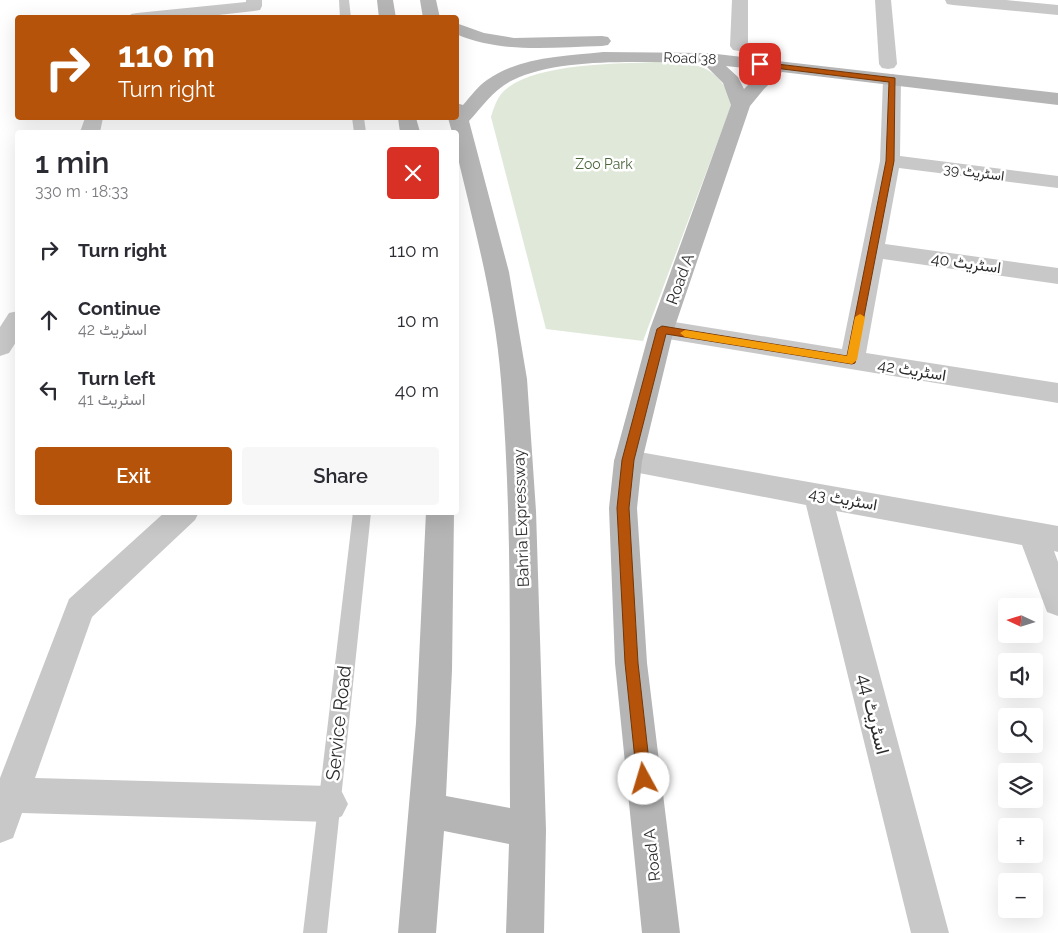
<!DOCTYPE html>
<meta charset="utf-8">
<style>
:root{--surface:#fff;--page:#f7f7f7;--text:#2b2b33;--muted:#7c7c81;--accent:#b45309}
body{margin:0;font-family:Raleway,Vazirmatn,sans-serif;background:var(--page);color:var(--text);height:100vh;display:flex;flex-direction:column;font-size:19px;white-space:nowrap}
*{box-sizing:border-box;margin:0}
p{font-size:16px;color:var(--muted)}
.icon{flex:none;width:28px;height:28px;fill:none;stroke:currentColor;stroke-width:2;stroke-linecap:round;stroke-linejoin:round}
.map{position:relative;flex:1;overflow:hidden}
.sheet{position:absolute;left:15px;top:130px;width:444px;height:385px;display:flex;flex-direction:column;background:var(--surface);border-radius:5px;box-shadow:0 5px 20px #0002}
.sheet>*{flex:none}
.top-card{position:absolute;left:15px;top:15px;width:444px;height:105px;border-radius:5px;box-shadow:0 5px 20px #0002;background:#b45309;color:#fff;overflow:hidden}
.needle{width:32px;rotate:274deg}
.controls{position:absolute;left:998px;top:598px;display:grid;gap:10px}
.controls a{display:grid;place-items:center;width:45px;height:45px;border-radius:5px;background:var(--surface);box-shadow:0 5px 20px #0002;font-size:25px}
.pin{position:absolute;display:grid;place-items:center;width:42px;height:42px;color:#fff;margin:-21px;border-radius:10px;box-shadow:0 2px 8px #0006}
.me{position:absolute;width:55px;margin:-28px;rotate:354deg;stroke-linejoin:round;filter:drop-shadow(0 0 4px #0008)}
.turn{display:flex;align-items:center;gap:18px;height:105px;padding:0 20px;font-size:22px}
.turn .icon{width:65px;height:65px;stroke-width:2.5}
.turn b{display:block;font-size:35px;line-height:42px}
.round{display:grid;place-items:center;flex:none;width:52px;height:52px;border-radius:5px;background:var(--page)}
.summary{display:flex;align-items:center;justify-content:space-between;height:85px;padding:0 20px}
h1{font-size:30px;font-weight:600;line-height:38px}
.action{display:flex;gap:10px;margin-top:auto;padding:10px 20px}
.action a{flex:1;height:58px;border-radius:5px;background:var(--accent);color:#fff;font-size:20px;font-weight:600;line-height:58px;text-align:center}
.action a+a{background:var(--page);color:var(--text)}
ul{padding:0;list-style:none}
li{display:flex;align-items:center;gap:15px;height:70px;padding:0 20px}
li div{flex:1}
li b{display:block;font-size:19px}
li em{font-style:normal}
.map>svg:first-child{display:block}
.green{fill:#e0e9d9}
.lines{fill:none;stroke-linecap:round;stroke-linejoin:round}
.service{fill:#c8c8c8;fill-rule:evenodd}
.minor{fill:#c8c8c8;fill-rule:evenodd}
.secondary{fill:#b5b5b5;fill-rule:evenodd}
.route{fill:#b45309;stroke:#753606}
.slow{fill:#f59e0b}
.labels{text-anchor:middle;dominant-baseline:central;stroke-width:5;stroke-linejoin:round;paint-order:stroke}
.far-street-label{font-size:14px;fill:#2b2b2b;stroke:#fff}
.far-park-label{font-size:14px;fill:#4b653b;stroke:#fff}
.street-label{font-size:16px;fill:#2b2b2b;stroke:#fff}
.near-street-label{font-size:19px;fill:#2b2b2b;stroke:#fff}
</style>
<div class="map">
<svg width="1058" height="933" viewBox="0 0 1058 933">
<rect width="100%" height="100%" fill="#fff"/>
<!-- green -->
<path class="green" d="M 656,62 C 695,63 714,62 733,101 L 643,341 L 546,329 L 491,117 C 494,107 497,97 505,90 C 535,63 616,64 656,62 Z"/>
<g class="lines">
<!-- service -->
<g class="service">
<polygon points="339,0 349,0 351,18 340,18"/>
<polygon points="352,118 364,118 366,132 354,132"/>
<polygon points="353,512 371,512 327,933 303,933"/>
</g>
<!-- minor -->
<g class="minor">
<polygon points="246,0 262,0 262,6 260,10 254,11 192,18 129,18 131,14 137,13 246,2"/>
<polygon points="732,0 748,0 748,46 745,50 739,51 733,50 730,46"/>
<polygon points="875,0 891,0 897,64 894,68 888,69 882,68 879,64"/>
<polygon points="945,0 1006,0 1058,5 1058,15 953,5 947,4"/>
<polygon points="892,74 899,76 901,80 900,156 1058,176 1058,188 899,168 885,244 1058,268 1058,284 883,259 866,353 1058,383 1058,403 662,338 653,335 650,329 653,323 662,320 842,349 880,161 883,80 885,76"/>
<polygon points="85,118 103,118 100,132 80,132"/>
<polygon points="18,311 18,339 9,353 0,356 0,327 9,313"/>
<polygon points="628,450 1058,526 1058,552 1054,551 1058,562 1058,616 1047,612 1022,545 836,511 949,933 911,933 806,505 618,469 614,461 618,453"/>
<polygon points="165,512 199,512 195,520 92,617 35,778 330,786 342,792 348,804 342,816 330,822 22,813 13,838 0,843 0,778 69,599"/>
</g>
<!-- secondary -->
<g class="secondary">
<polygon points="377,0 393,0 396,18 379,18"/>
<polygon points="420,0 436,0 440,18 423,18"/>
<path d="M 456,23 L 484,33 L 514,38 L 602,36 L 608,37 L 611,41 L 608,45 L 602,46 C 553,47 502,54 456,34 Z"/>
<path d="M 603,52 L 708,53 L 1058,93 L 1058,105 L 782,72 L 764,89 L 750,106 L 674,329 L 642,461 L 637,508 L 647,663 L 680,933 L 642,933 L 615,663 L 609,508 L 614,461 L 650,329 L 731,105 L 723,83 L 703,63 C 649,63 563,56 513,80 C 495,88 482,107 469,121 L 509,272 L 527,379 L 536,511 L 546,830 L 544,933 L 506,933 L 509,844 L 444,831 L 436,933 L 398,933 L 416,723 L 426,512 L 454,512 L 452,670 L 446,796 L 510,808 C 509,666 513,523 501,380 C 495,302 474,226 456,150 L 456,132 L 452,132 L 448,118 L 456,118 L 456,103 L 463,105 C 470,97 478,86 487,80 C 519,57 565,56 603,52 ZM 726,66 L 763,70 L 744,89 L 738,77 Z"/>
<polygon points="398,118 416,118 420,132 400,132"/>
</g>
</g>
<!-- route -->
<polygon class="route" points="760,62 895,78 894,161 855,363 852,364 666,334 634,460 629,508 638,663 651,779 649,784 644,786 639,784 637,779 625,663 617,508 622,460 657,329 662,326 847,356 886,161 889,82 758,66 757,64"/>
<!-- slow -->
<polygon class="slow" points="860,314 865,317 857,360 852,364 685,337 680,333 685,330 847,356 855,317"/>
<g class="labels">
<!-- far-street labels -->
<g class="far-street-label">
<text transform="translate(690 58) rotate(2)">Road 38</text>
<text transform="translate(974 172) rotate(7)">اسٹریٹ 39</text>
</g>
<!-- far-park labels -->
<g class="far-park-label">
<text x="604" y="164">Zoo Park</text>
</g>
<!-- street labels -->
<g class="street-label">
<text transform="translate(966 263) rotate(8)">اسٹریٹ 40</text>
<text transform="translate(680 279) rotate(-70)">Road A</text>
<text transform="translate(912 370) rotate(9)">اسٹریٹ 42</text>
<text transform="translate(843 499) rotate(10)">اسٹریٹ 43</text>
<text transform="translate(521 518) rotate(-92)">Bahria Expressway</text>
<text transform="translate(652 855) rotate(-96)">Road A</text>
</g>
<!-- near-street labels -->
<g class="near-street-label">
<text transform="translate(874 714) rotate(76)">اسٹریٹ 44</text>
<text transform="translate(338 723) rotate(-84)">Service Road</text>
</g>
</g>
</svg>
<div class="controls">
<a><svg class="needle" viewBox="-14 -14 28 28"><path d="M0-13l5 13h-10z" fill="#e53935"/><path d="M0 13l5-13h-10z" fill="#7c7c81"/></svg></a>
<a><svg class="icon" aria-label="sound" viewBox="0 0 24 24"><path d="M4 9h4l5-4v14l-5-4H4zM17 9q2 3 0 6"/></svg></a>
<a><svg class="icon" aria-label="search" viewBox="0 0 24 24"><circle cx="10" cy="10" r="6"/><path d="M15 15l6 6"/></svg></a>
<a><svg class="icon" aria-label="layers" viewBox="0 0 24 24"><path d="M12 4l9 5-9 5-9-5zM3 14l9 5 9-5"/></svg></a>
<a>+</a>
<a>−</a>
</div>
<div class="pin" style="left:760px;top:64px;background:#d93025"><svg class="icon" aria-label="arrive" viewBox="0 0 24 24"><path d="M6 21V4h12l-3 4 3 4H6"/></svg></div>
<svg class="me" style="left:644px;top:779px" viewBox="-20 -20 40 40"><circle r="19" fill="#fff"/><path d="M0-13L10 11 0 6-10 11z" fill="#b45309"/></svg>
<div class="top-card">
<div class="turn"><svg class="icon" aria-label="right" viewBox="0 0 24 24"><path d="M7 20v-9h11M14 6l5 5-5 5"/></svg><div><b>110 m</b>Turn right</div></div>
</div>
<section class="sheet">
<div class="summary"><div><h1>1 min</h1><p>330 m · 18:33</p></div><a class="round" style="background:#d93025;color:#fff"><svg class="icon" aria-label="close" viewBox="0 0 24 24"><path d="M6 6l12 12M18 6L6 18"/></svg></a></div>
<ul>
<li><svg class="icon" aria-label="right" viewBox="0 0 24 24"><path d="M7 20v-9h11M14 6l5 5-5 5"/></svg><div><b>Turn right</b></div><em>110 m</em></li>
<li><svg class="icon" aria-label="ahead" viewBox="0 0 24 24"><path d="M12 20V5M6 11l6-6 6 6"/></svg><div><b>Continue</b><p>اسٹریٹ 42</p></div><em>10 m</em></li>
<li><svg class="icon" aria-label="left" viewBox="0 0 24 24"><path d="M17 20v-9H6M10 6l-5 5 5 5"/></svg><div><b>Turn left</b><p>اسٹریٹ 41</p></div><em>40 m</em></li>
</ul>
<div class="action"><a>Exit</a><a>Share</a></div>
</section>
</div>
